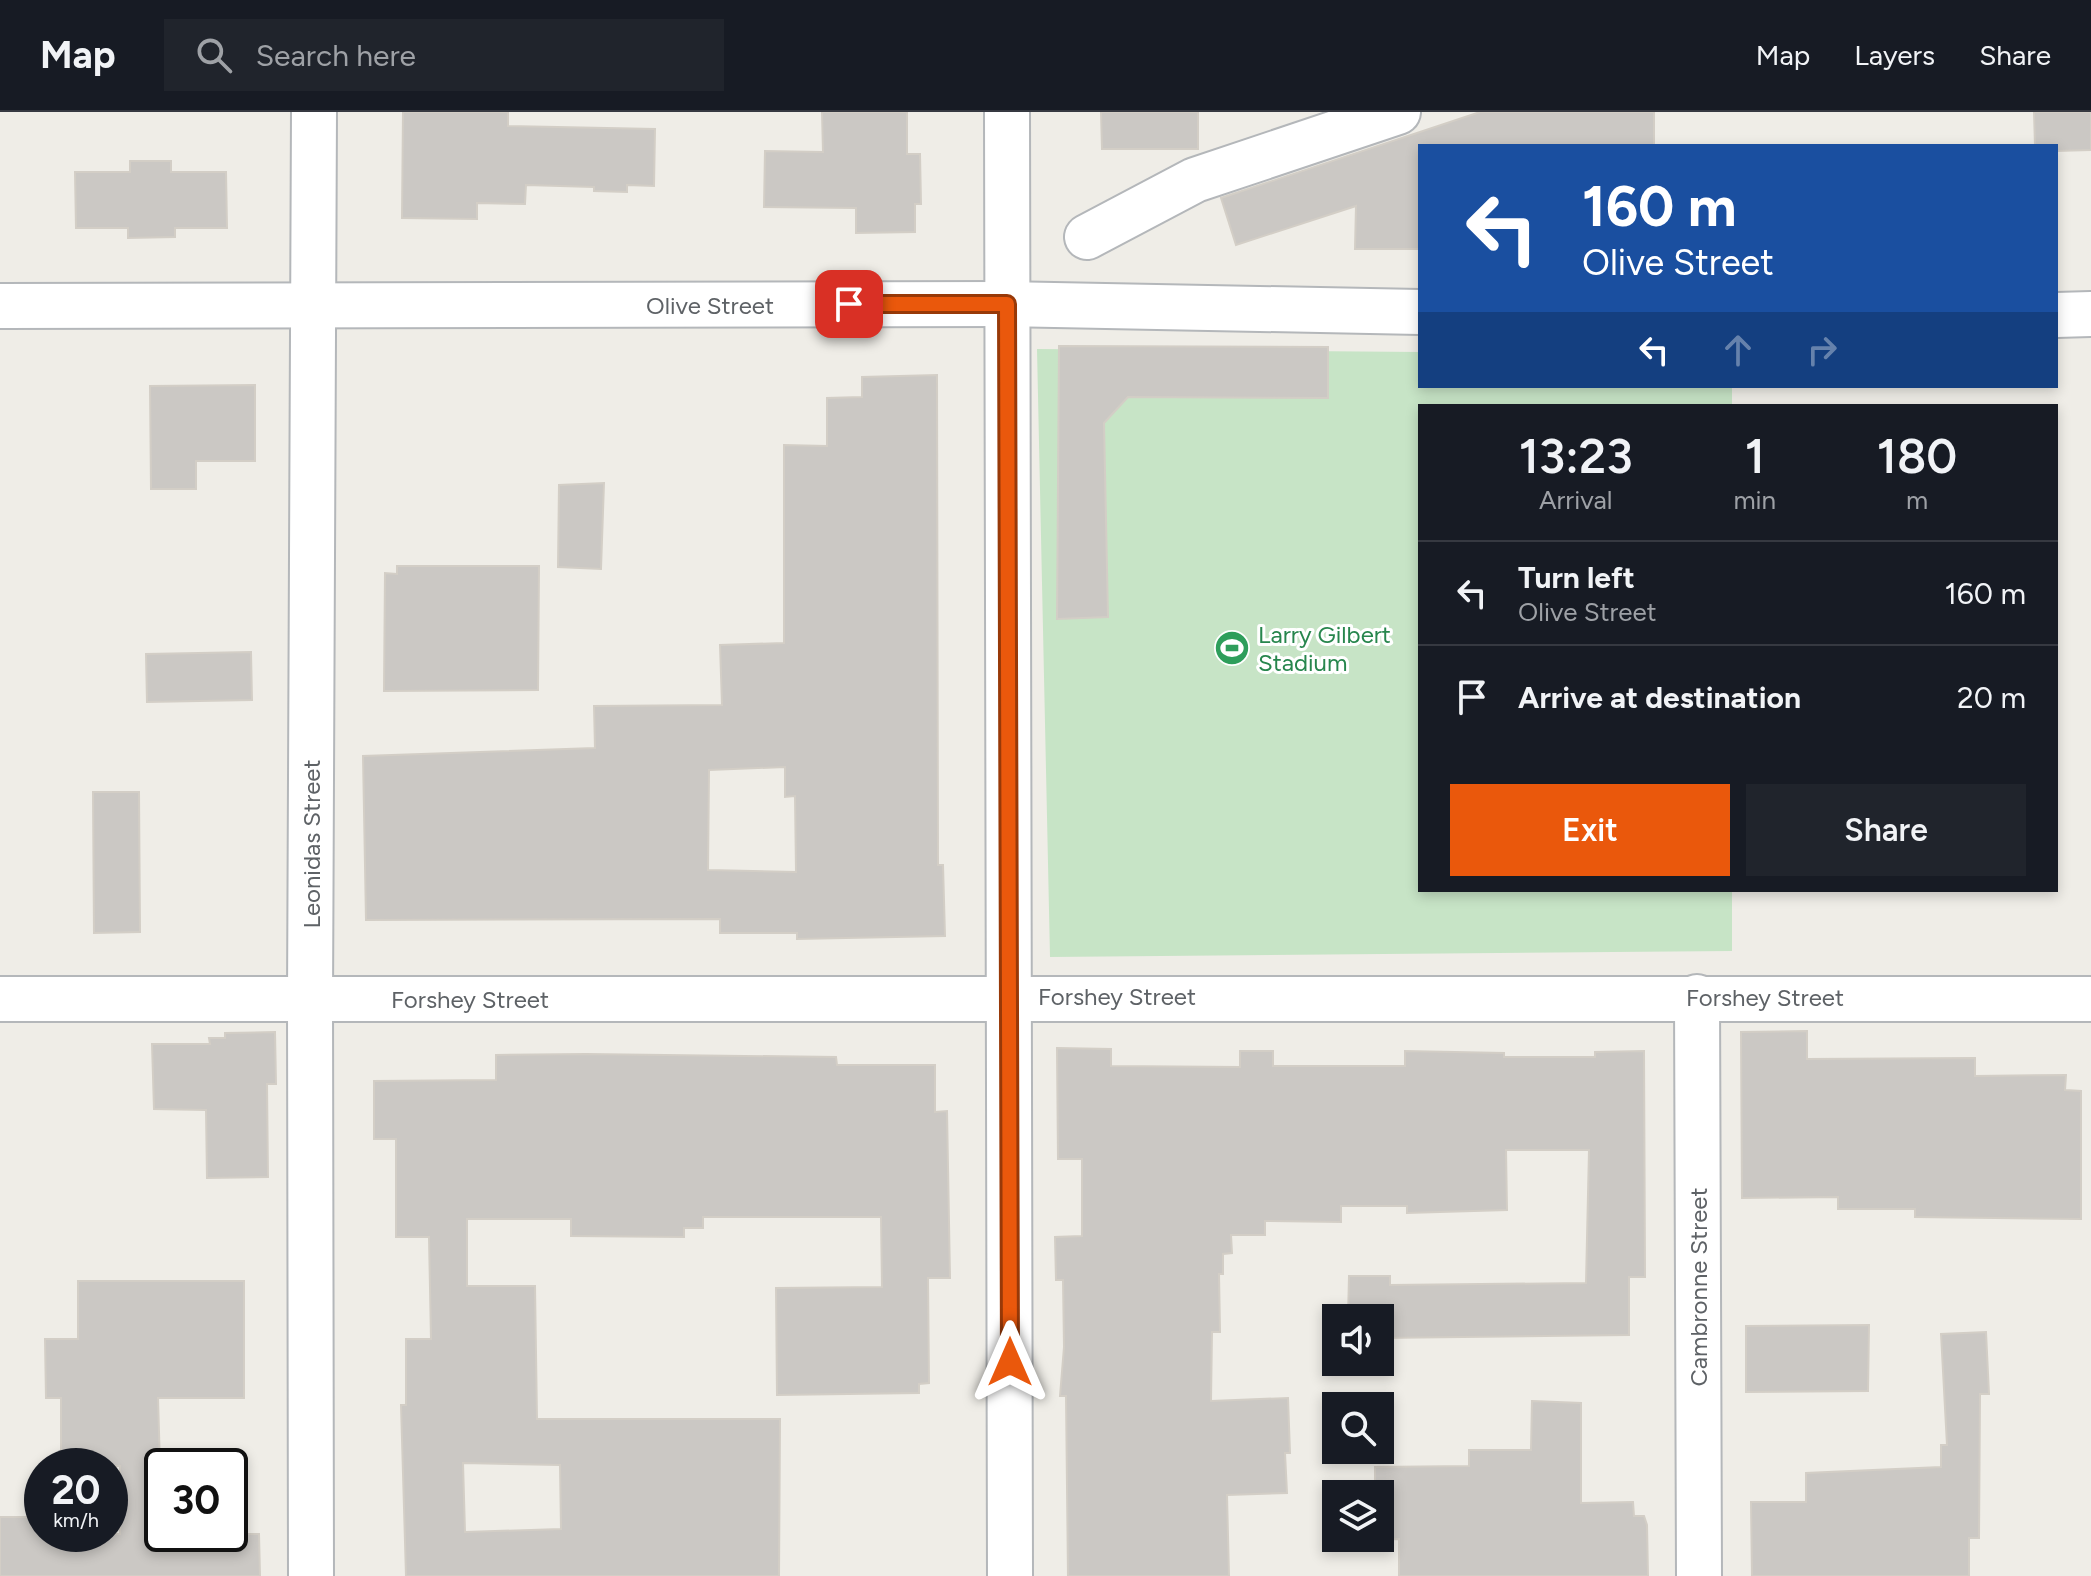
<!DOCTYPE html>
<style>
:root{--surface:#171b24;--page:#20242c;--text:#f1f3f6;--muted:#9ea1a6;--line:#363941;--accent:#ea580c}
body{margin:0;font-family:Figtree,sans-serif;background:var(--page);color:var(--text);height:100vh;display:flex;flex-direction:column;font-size:30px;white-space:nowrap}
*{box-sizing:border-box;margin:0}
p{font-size:26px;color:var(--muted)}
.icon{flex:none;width:44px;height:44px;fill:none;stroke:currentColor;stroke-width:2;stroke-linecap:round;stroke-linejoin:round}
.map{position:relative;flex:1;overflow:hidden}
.side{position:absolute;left:1418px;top:292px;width:640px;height:488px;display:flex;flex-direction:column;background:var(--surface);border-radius:0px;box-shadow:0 4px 12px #0003}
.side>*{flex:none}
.top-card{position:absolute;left:1418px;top:32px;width:640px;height:244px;border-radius:0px;box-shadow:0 4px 12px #0003;background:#1a4fa0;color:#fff;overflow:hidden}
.fabs{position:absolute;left:1322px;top:1192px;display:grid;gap:16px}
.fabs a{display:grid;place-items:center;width:72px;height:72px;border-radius:0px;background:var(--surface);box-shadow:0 4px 12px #0003;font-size:40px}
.speed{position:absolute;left:24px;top:1336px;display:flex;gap:16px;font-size:40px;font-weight:700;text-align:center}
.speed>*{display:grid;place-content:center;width:104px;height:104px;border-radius:50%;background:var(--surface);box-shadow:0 4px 12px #0003;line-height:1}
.speed small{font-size:20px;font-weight:400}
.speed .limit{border:4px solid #111;border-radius:12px;background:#fff;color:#111}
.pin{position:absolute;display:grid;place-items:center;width:68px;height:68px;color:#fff;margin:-34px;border-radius:16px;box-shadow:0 4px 12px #0006}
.me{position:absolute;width:88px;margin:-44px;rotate:0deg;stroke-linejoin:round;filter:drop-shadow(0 0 6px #0008)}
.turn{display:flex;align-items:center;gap:28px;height:168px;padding:0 32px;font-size:36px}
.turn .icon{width:104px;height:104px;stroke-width:2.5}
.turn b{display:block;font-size:56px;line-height:68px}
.lanes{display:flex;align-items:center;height:76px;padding:0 32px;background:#0003;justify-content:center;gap:40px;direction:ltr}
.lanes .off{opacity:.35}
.eta{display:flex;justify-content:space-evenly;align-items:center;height:136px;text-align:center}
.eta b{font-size:48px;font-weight:600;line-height:56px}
.primary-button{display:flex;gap:16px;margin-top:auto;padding:16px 32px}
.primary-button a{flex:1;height:92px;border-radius:0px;background:var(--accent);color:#fff;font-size:32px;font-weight:600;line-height:92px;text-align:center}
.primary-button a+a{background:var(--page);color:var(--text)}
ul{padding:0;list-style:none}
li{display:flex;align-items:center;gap:24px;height:104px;padding:0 32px;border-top:2px solid var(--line)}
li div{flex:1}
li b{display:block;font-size:30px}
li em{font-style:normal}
header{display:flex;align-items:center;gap:48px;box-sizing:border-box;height:112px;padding:0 40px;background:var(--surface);border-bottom:2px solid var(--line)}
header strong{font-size:38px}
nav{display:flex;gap:44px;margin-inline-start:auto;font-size:28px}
.search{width:560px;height:72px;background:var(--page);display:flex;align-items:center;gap:20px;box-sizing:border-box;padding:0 28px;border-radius:0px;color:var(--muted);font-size:30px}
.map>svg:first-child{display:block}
.green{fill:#c7e4c6}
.building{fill:#cbc8c4;stroke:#d3cec6;stroke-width:2;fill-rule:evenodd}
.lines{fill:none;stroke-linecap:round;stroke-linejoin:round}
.minor-casing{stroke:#b4b7ba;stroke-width:48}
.minor{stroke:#fff;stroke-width:44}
.route-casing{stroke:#983908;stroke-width:20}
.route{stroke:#ea580c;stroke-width:14}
.labels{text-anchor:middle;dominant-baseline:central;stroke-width:6;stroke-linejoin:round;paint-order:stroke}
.street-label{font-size:24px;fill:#5e6266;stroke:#fff}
.leisure-label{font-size:24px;fill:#27864d;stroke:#fff;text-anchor:start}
</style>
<header>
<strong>Map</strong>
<div class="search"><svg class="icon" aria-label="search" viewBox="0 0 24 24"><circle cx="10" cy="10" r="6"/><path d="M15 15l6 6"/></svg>Search here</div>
<nav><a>Map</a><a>Layers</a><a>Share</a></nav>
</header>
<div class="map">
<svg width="2091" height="1464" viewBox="0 0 2091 1464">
<rect width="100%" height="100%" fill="#efede7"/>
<!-- green -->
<polygon class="green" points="1037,237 1420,240 1420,274 1732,274 1732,294 1420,294 1420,778 1732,778 1732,839 1050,845"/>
<!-- building -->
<g class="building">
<polygon points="403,0 508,0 508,14 655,17 654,74 627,73 627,80 594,79 594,75 526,73 525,92 477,91 477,107 402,106"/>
<polygon points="822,0 907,0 907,42 920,42 921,92 915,92 915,120 856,121 856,96 764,95 765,39 823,40"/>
<polygon points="1101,0 1198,0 1198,37 1102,37"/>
<polygon points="1480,0 1654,0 1654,34 1420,34 1420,137 1355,137 1356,94 1236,133 1221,86"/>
<polygon points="2034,0 2091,0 2091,38 2056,39 2056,34 2035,34"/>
<polygon points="130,49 171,49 171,60 226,60 227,116 175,116 175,125 128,126 128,116 76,116 75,60 130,60"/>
<polygon points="1059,234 1328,235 1328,286 1128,285 1104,311 1108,505 1057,507"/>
<path d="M 937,263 L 938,753 L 943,753 L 945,824 L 797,827 L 797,821 L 720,821 L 720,807 L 366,808 L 363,644 L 595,636 L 594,594 L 722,593 L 720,533 L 784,531 L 784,333 L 827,334 L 827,286 L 862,285 L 862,265 ZM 785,655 L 785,685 L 795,684 L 796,760 L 708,758 L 709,658 Z"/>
<polygon points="255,273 255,349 196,349 196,377 151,377 150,274"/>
<polygon points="604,371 601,457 558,455 559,373"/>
<polygon points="397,454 539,454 538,578 384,579 385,461 397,462"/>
<polygon points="251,540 252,588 147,590 146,542"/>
<polygon points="93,680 139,680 140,820 94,821"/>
<polygon points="1807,919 1807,947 1975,946 1975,964 2066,963 2065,978 2081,979 2081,1107 1915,1105 1915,1097 1838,1097 1838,1085 1742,1086 1741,920"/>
<polygon points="275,920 276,972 267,972 268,1065 207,1066 206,998 154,997 152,932 210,932 209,926 225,926 225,921"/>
<polygon points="1057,936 1111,937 1111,954 1240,955 1240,939 1273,939 1273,954 1405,954 1405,939 1504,941 1504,945 1595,945 1595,940 1644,939 1645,1165 1629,1165 1629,1223 1380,1226 1380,1206 1348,1206 1349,1164 1390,1164 1390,1173 1586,1171 1589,1038 1506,1038 1507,1098 1407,1101 1407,1094 1341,1094 1341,1110 1265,1109 1265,1123 1231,1123 1232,1141 1223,1142 1223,1162 1219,1162 1220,1220 1212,1220 1211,1289 1288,1286 1290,1341 1285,1341 1287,1381 1227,1383 1229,1464 1068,1464 1066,1284 1060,1284 1064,1235 1063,1168 1056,1168 1055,1125 1082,1124 1082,1047 1058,1047"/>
<path d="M 586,942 L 836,945 L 837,953 L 935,953 L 935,1000 L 947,999 L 950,1166 L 928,1166 L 929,1271 L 919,1272 L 919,1281 L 777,1283 L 776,1176 L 882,1175 L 881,1105 L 703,1105 L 703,1116 L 684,1116 L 684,1125 L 571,1124 L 571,1107 L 467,1107 L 467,1174 L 535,1174 L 537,1307 L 780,1307 L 779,1464 L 406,1464 L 401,1293 L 406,1293 L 406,1227 L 431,1227 L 429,1125 L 396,1125 L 396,1027 L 374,1027 L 374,969 L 496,968 L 496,943 ZM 463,1351 L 560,1353 L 561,1417 L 465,1420 Z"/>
<polygon points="78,1169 244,1169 244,1286 158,1286 162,1422 259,1422 260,1464 0,1464 0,1405 38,1405 38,1422 120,1422 120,1354 61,1354 61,1286 46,1286 45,1227 78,1227"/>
<polygon points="1869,1213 1868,1279 1746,1280 1746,1214"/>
<polygon points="1986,1220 1989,1282 1980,1282 1979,1426 1969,1426 1969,1464 1752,1464 1751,1390 1806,1390 1806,1361 1941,1355 1941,1333 1947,1333 1941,1222"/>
<polygon points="1532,1289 1581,1291 1581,1391 1633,1390 1634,1404 1644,1404 1647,1413 1648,1464 1399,1464 1399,1427 1376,1428 1380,1426 1380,1382 1375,1382 1375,1355 1469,1354 1469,1338 1531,1338"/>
</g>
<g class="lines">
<!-- minor casing -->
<g class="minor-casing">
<g id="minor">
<polyline points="1007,0 1010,1464"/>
<polyline points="1087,125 1195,68 1398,0"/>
<polyline points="0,194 1007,192 1420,200"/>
<polyline points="2056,203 2091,202"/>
<polyline points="1697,885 1699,1464"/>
<polyline points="0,887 2091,887"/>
<polyline points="311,1464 310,888 314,0"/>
</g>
</g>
<!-- minor -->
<use href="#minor" class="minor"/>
</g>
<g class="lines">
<!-- route casing -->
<g class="route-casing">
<polyline id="route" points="849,192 1007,192 1010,1250"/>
</g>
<!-- route -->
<use href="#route" class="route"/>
</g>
<!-- icons -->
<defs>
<g id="stadium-disc" transform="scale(1.8)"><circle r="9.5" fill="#2e9e5b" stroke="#fff"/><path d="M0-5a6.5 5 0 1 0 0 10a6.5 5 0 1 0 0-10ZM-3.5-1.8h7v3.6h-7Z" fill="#fff"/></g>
</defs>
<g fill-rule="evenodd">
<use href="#stadium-disc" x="1232" y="536"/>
</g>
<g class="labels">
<!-- street labels -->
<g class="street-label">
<text x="710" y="193">Olive Street</text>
<text transform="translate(311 732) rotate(-90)">Leonidas Street</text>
<text x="1117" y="884">Forshey Street</text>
<text x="1765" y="885">Forshey Street</text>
<text x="470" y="887">Forshey Street</text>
<text transform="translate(1698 1175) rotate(-90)">Cambronne Street</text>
</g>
<!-- leisure labels -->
<g class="leisure-label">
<text x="1258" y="522">Larry Gilbert<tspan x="1258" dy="28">Stadium</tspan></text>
</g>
</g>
</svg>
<div class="fabs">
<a><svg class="icon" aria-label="sound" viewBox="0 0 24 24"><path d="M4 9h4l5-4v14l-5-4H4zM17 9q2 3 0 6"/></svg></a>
<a><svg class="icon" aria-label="search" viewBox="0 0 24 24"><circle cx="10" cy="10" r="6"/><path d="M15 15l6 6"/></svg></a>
<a><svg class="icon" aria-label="layers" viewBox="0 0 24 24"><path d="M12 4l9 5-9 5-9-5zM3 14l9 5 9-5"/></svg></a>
</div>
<div class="speed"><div>20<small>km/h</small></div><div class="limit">30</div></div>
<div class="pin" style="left:849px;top:192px;background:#d93025"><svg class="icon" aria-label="arrive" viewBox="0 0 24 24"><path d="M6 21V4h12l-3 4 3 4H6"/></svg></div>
<svg class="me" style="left:1010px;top:1250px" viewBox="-20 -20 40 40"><path d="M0-17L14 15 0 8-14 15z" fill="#ea580c" stroke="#fff" stroke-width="4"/></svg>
<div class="top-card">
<div class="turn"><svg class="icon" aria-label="left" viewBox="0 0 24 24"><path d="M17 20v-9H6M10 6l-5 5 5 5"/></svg><div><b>160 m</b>Olive Street</div></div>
<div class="lanes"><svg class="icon" aria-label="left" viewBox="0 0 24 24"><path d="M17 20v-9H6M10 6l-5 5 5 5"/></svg><svg class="icon off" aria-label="ahead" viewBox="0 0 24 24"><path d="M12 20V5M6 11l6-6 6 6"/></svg><svg class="icon off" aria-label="right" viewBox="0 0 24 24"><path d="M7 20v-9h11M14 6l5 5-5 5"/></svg></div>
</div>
<section class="side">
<div class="eta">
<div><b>13:23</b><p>Arrival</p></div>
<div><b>1</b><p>min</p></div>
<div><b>180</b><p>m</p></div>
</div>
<ul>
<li><svg class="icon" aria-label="left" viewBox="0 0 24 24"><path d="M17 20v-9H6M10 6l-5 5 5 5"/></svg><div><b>Turn left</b><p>Olive Street</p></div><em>160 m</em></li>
<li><svg class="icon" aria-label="arrive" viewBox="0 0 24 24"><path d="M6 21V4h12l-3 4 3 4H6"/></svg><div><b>Arrive at destination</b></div><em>20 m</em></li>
</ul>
<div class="primary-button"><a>Exit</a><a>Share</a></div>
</section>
</div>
